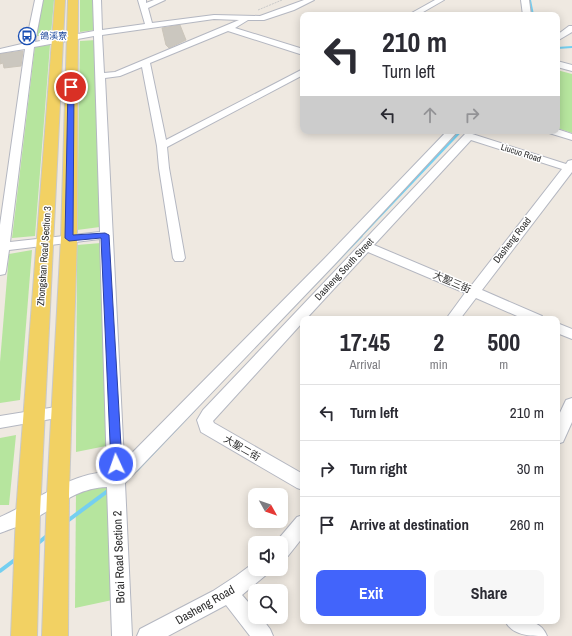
<!DOCTYPE html>
<meta charset="utf-8">
<style>
:root{--surface:#fff;--page:#f7f7f7;--text:#2b2b33;--muted:#7c7c81;--line:#e1e1e2;--accent:#4264fb}
body{margin:0;font-family:"Archivo Narrow","Noto Sans TC",sans-serif;background:var(--page);color:var(--text);height:100vh;display:flex;flex-direction:column;font-size:15px;white-space:nowrap}
*{box-sizing:border-box;margin:0}
p{font-size:13px;color:var(--muted)}
.icon{flex:none;width:22px;height:22px;fill:none;stroke:currentColor;stroke-width:2;stroke-linecap:round;stroke-linejoin:round}
.map{position:relative;flex:1;overflow:hidden}
.panel{position:absolute;left:300px;top:316px;width:260px;height:308px;display:flex;flex-direction:column;background:var(--surface);border-radius:8px;box-shadow:0 2px 10px #0003}
.panel>*{flex:none}
.guide{position:absolute;left:300px;top:12px;width:260px;height:122px;border-radius:8px;box-shadow:0 2px 10px #0003;background:#fff;color:var(--text);overflow:hidden}
.needle{width:26px;rotate:130deg}
.fabs{position:absolute;left:248px;top:488px;display:grid;gap:8px}
.fabs a{display:grid;place-items:center;width:40px;height:40px;border-radius:8px;background:var(--surface);box-shadow:0 2px 10px #0003;font-size:20px}
.pin{position:absolute;display:grid;place-items:center;width:34px;height:34px;color:#fff;margin:-17px;border:2px solid #fff;border-radius:50%;box-shadow:0 1px 4px #0007}
.me{position:absolute;width:44px;margin:-22px;rotate:357deg;stroke-linejoin:round;filter:drop-shadow(0 0 3px #0008)}
.turn{display:flex;align-items:center;gap:14px;height:84px;padding:0 16px;font-size:18px}
.turn .icon{width:52px;height:52px;stroke-width:2.5}
.turn b{display:block;font-size:28px;line-height:34px}
.lanes{display:flex;align-items:center;height:38px;padding:0 16px;background:#0003;justify-content:center;gap:20px;direction:ltr}
.lanes .off{opacity:.35}
.eta{display:flex;justify-content:space-evenly;align-items:center;height:68px;text-align:center}
.eta b{font-size:24px;font-weight:700;line-height:28px}
.button{display:flex;gap:8px;margin-top:auto;padding:8px 16px}
.button a{flex:1;height:46px;border-radius:8px;background:var(--accent);color:#fff;font-size:16px;font-weight:700;line-height:46px;text-align:center}
.button a+a{background:var(--page);color:var(--text)}
ul{padding:0;list-style:none}
li{display:flex;align-items:center;gap:12px;height:56px;padding:0 16px;border-top:1px solid var(--line)}
li div{flex:1}
li b{display:block;font-size:15px}
li em{font-style:normal}
.map>svg:first-child{display:block}
.green{fill:#b6e59e}
.lines{fill:none;stroke-linecap:round;stroke-linejoin:round}
.stream-far3{stroke:#75cff0;stroke-width:2}
.stream-far2{stroke:#75cff0;stroke-width:2.5}
.stream-far1{stroke:#75cff0;stroke-width:3}
.stream{stroke:#75cff0;stroke-width:4}
.building{fill:#cbc7bf;stroke:#cbc5ba}
.minor-casing{stroke:#b4b7c1;stroke-width:2}
.major-casing{stroke:#c9c9c9;stroke-width:2}
.path{stroke:#c9c9c9;stroke-width:1;stroke-dasharray:2 1;stroke-linecap:butt}
.minor{fill:#fff;fill-rule:evenodd}
.major{fill:#f2d163;fill-rule:evenodd}
.route{fill:#4264fb;stroke:#2b41a3}
.labels{text-anchor:middle;dominant-baseline:central;stroke-width:3;stroke-linejoin:round;paint-order:stroke}
.far-transit-label{font-size:9px;fill:#164399;stroke:#fff;text-anchor:start}
.far-street-label{font-size:9px;fill:#2e2e2e;stroke:#fff}
.street-label{font-size:10px;fill:#2e2e2e;stroke:#fff}
.near-street-label{font-size:12px;fill:#2e2e2e;stroke:#fff}
</style>
<div class="map">
<svg width="572" height="636" viewBox="0 0 572 636">
<rect width="100%" height="100%" fill="#efe9e1"/>
<!-- green -->
<g class="green">
<polygon points="41,0 54,0 51,35 36,36"/>
<polygon points="80,0 95,0 95,30 80,32"/>
<polygon points="96,40 100,227 77,230 80,41"/>
<polygon points="50,45 35,236 12,238 35,46"/>
<polygon points="557,70 572,74 572,133 557,128"/>
<polygon points="101,243 111,445 76,452 77,245"/>
<polygon points="32,250 20,400 0,403 0,362 9,254"/>
<polygon points="16,435 9,505 0,505 0,438"/>
<polygon points="112,485 117,599 75,608 76,492"/>
</g>
<g class="lines">
<!-- stream-far3 -->
<g class="stream-far3">
<polyline points="530,0 533,15"/>
<polyline points="557,48 572,47"/>
</g>
<!-- stream-far2 -->
<polyline class="stream-far2" points="360,237 461,131"/>
<!-- stream-far1 -->
<polyline class="stream-far1" points="193,410 361,236"/>
<!-- stream -->
<g class="stream">
<polyline points="136,470 194,409"/>
<polyline points="66,522 109,490"/>
<polyline points="37,544 48,535"/>
<polyline points="0,571 16,559"/>
</g>
</g>
<!-- building -->
<g class="building">
<polygon points="180,25 186,40 169,48 166,45 162,28"/>
<polygon points="23,51 21,66 4,68 3,63 0,64 0,54"/>
</g>
<g class="lines">
<!-- minor casing -->
<g class="minor-casing">
<g id="minor">
<path d="M 35,0 L 43,0 L 35,42 L 94,31 L 93,0 L 101,0 L 102,30 L 145,24 L 138,0 L 146,0 L 146,3 L 154,0 L 165,0 L 148,8 L 152,23 L 214,15 L 260,16 L 304,0 L 314,0 L 294,10 L 264,20 L 248,20 L 235,28 L 303,49 L 303,55 L 228,31 L 150,63 L 166,140 L 303,69 L 303,75 L 167,147 L 169,168 L 185,258 L 183,261 L 175,261 L 173,258 L 159,168 L 157,146 L 142,67 L 120,76 L 105,78 L 124,461 L 325,258 L 447,131 L 458,131 L 335,264 L 125,483 L 132,636 L 112,636 L 107,487 C 77,488 59,505 34,519 C 24,524 11,529 0,533 L 0,517 C 35,502 68,474 107,472 L 100,239 L 9,250 L 6,271 L 5,274 L 0,275 L 0,225 L 25,49 L 0,53 L 0,49 L 26,43 ZM 214,19 L 239,20 L 115,72 L 104,73 L 102,35 ZM 94,36 L 100,232 L 10,242 L 34,47 Z"/>
<polygon points="435,0 444,0 418,15 408,15"/>
<polygon points="521,0 529,0 531,15 523,15"/>
<polygon points="569,26 572,26 572,32 557,41 557,35"/>
<polygon points="557,61 572,65 572,71 557,67"/>
<polygon points="557,129 572,134 572,140 549,133 548,131 557,131"/>
<path d="M 469,133 L 566,164 L 568,161 L 572,160 L 572,172 L 482,290 L 542,316 L 544,319 L 524,319 L 476,298 L 460,319 L 446,319 L 465,293 L 368,252 L 306,319 L 303,319 L 303,322 L 213,421 L 214,423 L 303,474 L 303,490 L 297,488 L 201,432 L 197,420 L 203,410 L 465,134 ZM 471,140 L 562,169 L 471,286 L 374,245 Z"/>
<polygon points="557,323 572,329 572,339 557,333"/>
<polygon points="572,398 572,422 563,442 557,444 557,419 566,400"/>
<polygon points="62,406 68,408 70,412 68,416 0,428 0,416"/>
<polygon points="303,515 303,537 288,556 281,559 281,543 275,543 297,517"/>
<polygon points="255,562 255,569 269,569 266,575 242,595 255,610 255,617 261,617 270,629 273,636 250,636 226,605 168,636 137,636 140,629 213,591 236,576"/>
<path d="M 505,621 C 522,621 540,618 547,636 C 530,636 513,636 505,621 Z"/>
</g>
</g>
<!-- major casing -->
<g class="major-casing">
<g id="major">
<polygon points="55,0 65,0 40,513 37,636 11,636 16,513"/>
<polygon points="68,0 78,0 77,238 69,494 68,636 42,636 47,494 61,238"/>
</g>
</g>
<!-- path -->
<polyline class="path" points="258,10 282,0"/>
<!-- minor -->
<use href="#minor" class="minor"/>
<!-- major -->
<use href="#major" class="major"/>
</g>
<!-- route -->
<polygon class="route" points="71,85 74,87 73,235 105,233 109,235 122,464 120,467 116,468 112,467 111,464 101,238 69,241 65,238 68,87"/>
<!-- icons -->
<defs>
<g id="bus-ring" transform="scale(0.9)"><circle r="9.5" fill="#fff" stroke="#1a4fb4" stroke-width="1.5"/><path d="M-5-6H5V4H4V6H2V4H-2V6H-4V4H-5ZM-3.5-4V0h7V-4ZM-3.5 1.2v1.5H-2V1.2ZM2 1.2v1.5H3.5V1.2Z" fill="#1a4fb4"/></g>
</defs>
<g fill-rule="evenodd">
<use href="#bus-ring" x="27" y="36"/>
</g>
<g class="labels">
<!-- far-transit labels -->
<g class="far-transit-label">
<text x="40" y="36">鴿溪寮</text>
</g>
<!-- far-street labels -->
<g class="far-street-label">
<text transform="translate(521 153) rotate(18)">Liucuo Road</text>
</g>
<!-- street labels -->
<g class="street-label">
<text transform="translate(512 240) rotate(-52)">Dasheng Road</text>
<text transform="translate(44 256) rotate(-86)">Zhongshan Road Section 3</text>
<text transform="translate(344 269) rotate(-47)">Dasheng South Street</text>
<text transform="translate(452 282) rotate(23)">大聖三街</text>
<text transform="translate(242 448) rotate(30)">大聖二街</text>
</g>
<!-- near-street labels -->
<g class="near-street-label">
<text transform="translate(119 557) rotate(-92)">Bo'ai Road Section 2</text>
<text transform="translate(205 605) rotate(-30)">Dasheng Road</text>
</g>
</g>
</svg>
<div class="fabs">
<a><svg class="needle" viewBox="-14 -14 28 28"><path d="M0-13l5 13h-10z" fill="#e53935"/><path d="M0 13l5-13h-10z" fill="#7c7c81"/></svg></a>
<a><svg class="icon" aria-label="sound" viewBox="0 0 24 24"><path d="M4 9h4l5-4v14l-5-4H4zM17 9q2 3 0 6"/></svg></a>
<a><svg class="icon" aria-label="search" viewBox="0 0 24 24"><circle cx="10" cy="10" r="6"/><path d="M15 15l6 6"/></svg></a>
</div>
<div class="pin" style="left:71px;top:87px;background:#d93025"><svg class="icon" aria-label="arrive" viewBox="0 0 24 24"><path d="M6 21V4h12l-3 4 3 4H6"/></svg></div>
<svg class="me" style="left:116px;top:464px" viewBox="-20 -20 40 40"><circle r="17" fill="#4264fb" stroke="#fff" stroke-width="3"/><path d="M0-11L8 9 0 5-8 9z" fill="#fff"/></svg>
<div class="guide">
<div class="turn"><svg class="icon" aria-label="left" viewBox="0 0 24 24"><path d="M17 20v-9H6M10 6l-5 5 5 5"/></svg><div><b>210 m</b>Turn left</div></div>
<div class="lanes"><svg class="icon" aria-label="left" viewBox="0 0 24 24"><path d="M17 20v-9H6M10 6l-5 5 5 5"/></svg><svg class="icon off" aria-label="ahead" viewBox="0 0 24 24"><path d="M12 20V5M6 11l6-6 6 6"/></svg><svg class="icon off" aria-label="right" viewBox="0 0 24 24"><path d="M7 20v-9h11M14 6l5 5-5 5"/></svg></div>
</div>
<section class="panel">
<div class="eta">
<div><b>17:45</b><p>Arrival</p></div>
<div><b>2</b><p>min</p></div>
<div><b>500</b><p>m</p></div>
</div>
<ul>
<li><svg class="icon" aria-label="left" viewBox="0 0 24 24"><path d="M17 20v-9H6M10 6l-5 5 5 5"/></svg><div><b>Turn left</b></div><em>210 m</em></li>
<li><svg class="icon" aria-label="right" viewBox="0 0 24 24"><path d="M7 20v-9h11M14 6l5 5-5 5"/></svg><div><b>Turn right</b></div><em>30 m</em></li>
<li><svg class="icon" aria-label="arrive" viewBox="0 0 24 24"><path d="M6 21V4h12l-3 4 3 4H6"/></svg><div><b>Arrive at destination</b></div><em>260 m</em></li>
</ul>
<div class="button"><a>Exit</a><a>Share</a></div>
</section>
</div>
